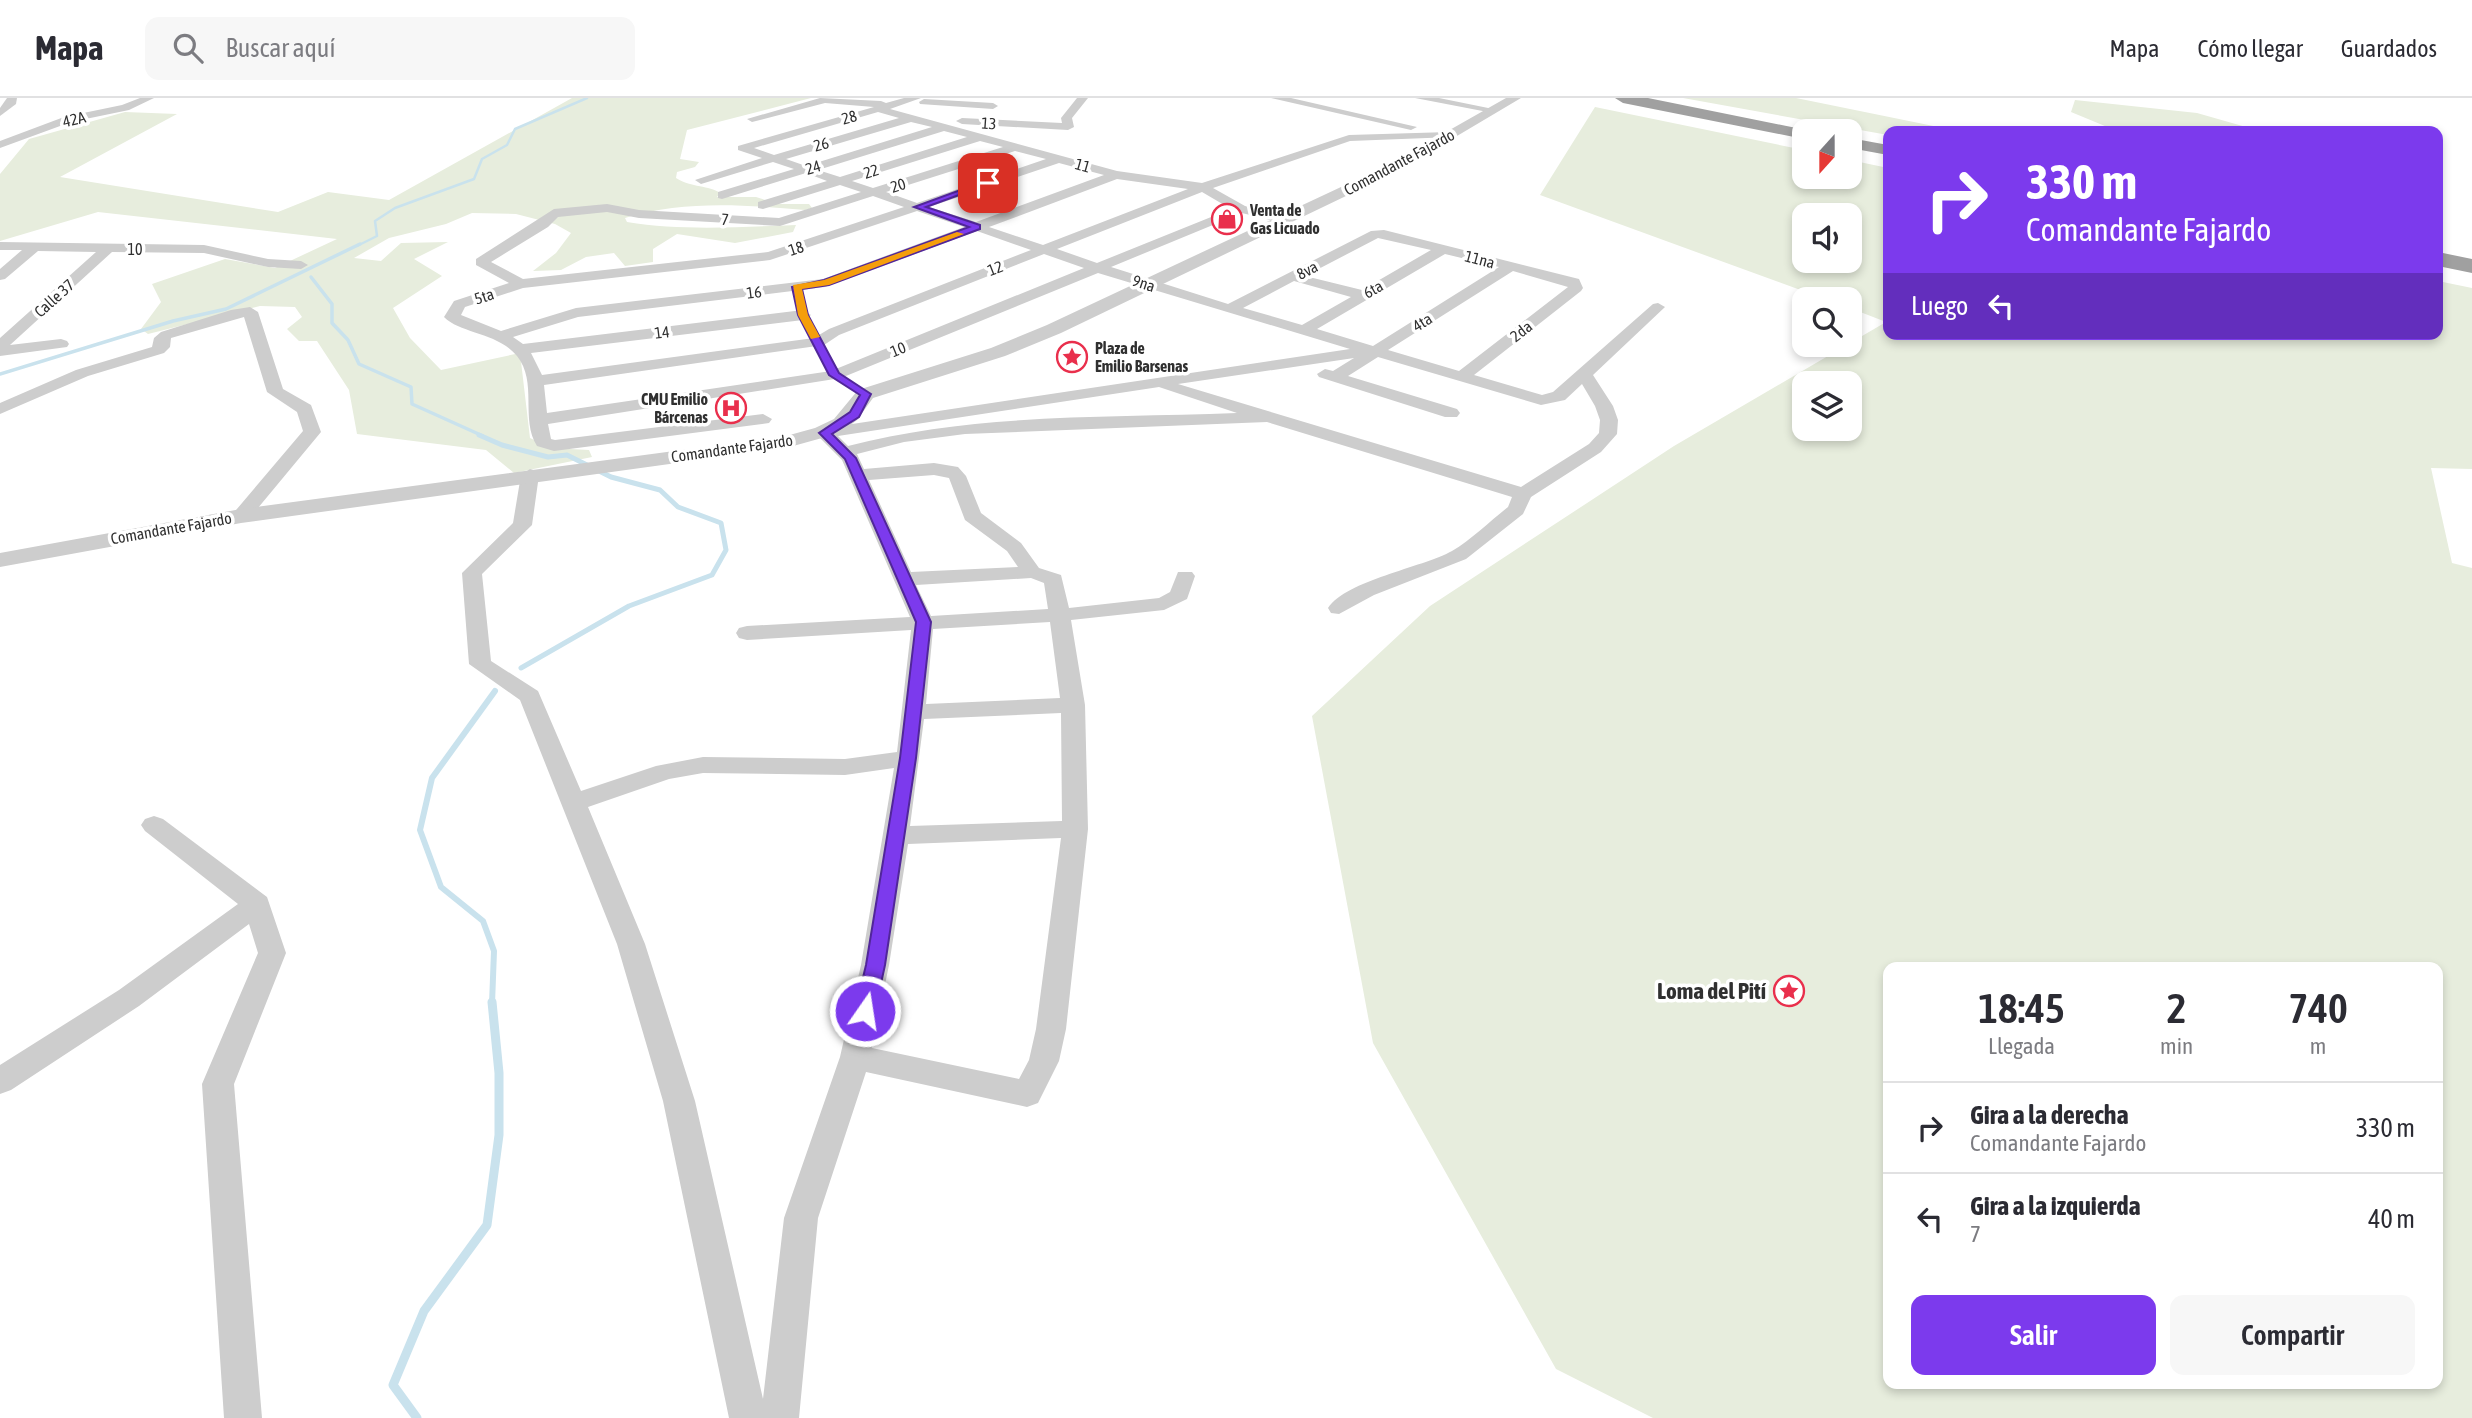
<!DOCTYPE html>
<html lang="es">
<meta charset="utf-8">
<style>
:root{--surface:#fff;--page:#f7f7f7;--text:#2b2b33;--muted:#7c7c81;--line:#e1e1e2;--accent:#7c3aed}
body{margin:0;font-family:"Asap Condensed",sans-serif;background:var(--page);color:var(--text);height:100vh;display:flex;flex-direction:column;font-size:26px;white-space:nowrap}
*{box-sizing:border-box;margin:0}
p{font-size:23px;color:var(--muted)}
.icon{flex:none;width:38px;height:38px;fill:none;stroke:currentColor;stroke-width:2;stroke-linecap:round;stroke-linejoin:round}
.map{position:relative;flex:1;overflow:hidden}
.details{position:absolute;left:1883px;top:864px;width:560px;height:427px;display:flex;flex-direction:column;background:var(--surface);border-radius:14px;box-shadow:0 4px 10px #0003}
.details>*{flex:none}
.banner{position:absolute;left:1883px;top:28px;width:560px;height:214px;border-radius:14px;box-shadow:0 4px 10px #0003;background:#7c3aed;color:#fff;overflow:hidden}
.needle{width:46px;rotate:201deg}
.fabs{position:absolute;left:1792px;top:21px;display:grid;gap:14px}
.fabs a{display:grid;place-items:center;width:70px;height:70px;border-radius:14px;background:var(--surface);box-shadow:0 4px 10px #0003;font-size:35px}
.pin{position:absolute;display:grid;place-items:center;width:60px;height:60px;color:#fff;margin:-30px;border-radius:14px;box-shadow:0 4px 10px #0006}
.me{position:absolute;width:77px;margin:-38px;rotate:13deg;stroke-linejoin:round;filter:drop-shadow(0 0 5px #0008)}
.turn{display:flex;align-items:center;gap:24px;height:147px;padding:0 28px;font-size:32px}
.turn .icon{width:91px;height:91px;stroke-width:2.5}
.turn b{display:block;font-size:49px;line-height:60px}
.then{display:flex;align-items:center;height:66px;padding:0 28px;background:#0003;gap:14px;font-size:26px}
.eta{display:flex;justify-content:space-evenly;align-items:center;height:119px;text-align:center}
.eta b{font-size:42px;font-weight:600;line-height:49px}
.button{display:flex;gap:14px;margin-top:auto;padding:14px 28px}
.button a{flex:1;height:80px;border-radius:14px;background:var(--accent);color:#fff;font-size:28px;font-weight:600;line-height:80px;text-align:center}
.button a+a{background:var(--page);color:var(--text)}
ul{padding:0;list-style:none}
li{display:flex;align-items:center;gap:21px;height:91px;padding:0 28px;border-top:2px solid var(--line)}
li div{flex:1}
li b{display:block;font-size:26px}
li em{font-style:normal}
header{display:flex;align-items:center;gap:42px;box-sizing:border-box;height:98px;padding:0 35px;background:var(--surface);border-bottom:2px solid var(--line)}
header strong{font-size:33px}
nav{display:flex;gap:38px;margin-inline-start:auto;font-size:24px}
.search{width:490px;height:63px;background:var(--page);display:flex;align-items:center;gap:18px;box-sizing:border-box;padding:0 24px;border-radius:14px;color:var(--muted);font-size:26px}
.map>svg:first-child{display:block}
.green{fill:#e7eddd;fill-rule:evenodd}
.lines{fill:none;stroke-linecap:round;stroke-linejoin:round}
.stream-far4{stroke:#c9e2ed;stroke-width:2.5}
.stream-far3{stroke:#c9e2ed;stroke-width:3.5}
.stream-far2{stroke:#c9e2ed;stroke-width:5}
.stream-far1{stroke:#c9e2ed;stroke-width:6}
.stream{stroke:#c9e2ed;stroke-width:9}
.minor{fill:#cdcdcd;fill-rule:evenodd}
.tertiary{fill:#cdcdcd;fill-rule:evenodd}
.trunk{fill:#a0a0a0;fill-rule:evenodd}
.route{fill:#7c3aed;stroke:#51269a;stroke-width:2}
.slow{fill:#f59e0b}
.labels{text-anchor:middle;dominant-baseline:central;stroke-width:7;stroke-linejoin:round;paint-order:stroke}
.far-street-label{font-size:16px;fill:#303030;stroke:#fff}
.far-poi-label{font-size:16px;font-weight:bold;fill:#303030;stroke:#fff;text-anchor:start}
.near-poi-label{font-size:23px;font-weight:bold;fill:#303030;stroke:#fff;text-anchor:end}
</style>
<header>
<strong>Mapa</strong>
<div class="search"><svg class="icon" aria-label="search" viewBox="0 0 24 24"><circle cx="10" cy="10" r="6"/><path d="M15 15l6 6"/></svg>Buscar aquí</div>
<nav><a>Mapa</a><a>Cómo llegar</a><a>Guardados</a></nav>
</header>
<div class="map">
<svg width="2472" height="1320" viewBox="0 0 2472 1320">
<rect width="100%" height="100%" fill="#fff"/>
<!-- green -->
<g class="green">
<path d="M 572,0 L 811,0 L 687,32 L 680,61 L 699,64 L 695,69 L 677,74 L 676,80 C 692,90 709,87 720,95 L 717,99 L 756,99 L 778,106 L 809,106 L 812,110 L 805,112 C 745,107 683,102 625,120 L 627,124 C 681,133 740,129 796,127 L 793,134 L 735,145 L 677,136 L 653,151 L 653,164 L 625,168 L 614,155 L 586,159 L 561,172 L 533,173 L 556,155 L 571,135 L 555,126 L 516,116 L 472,115 L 446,126 L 389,140 L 354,160 L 381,163 L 401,145 L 448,144 L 414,161 L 442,178 L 393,210 L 410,240 L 441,272 L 520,255 L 530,340 L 551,350 L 589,352 L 592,359 L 514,375 L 486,352 L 357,336 L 349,292 L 317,243 L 299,243 L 287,231 L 302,219 L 295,209 L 260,208 L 148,236 L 141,231 L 161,204 L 152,186 L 225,161 L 275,170 L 337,141 L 98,114 L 0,143 L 0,76 L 29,41 L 125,14 L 177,16 L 60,79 L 278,114 L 328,94 L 389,102 Z"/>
<polygon points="1683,0 1796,0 1958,33 1888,33 1888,37"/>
<polygon points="2075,2 2197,15 2260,33 2117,33 2071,14"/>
<path d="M 1595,9 L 1804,52 L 1804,79 L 1850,79 L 1850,62 L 1888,70 L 1888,236 L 2438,236 L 2438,183 L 2472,190 L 2472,371 L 2431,370 L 2452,465 L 2472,470 L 2472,1320 L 1653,1320 L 1556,1271 L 1373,945 L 1312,618 L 1430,508 L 1674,348 L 1886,224 L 1850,210 L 1850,201 L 1825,201 L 1540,97 ZM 1804,117 L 1850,117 L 1850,163 L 1804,163 ZM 1804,285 L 1850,285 L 1850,331 L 1804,331 ZM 1888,870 L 2438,870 L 2438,1286 L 1888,1286 Z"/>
</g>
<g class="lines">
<!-- stream-far4 -->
<polyline class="stream-far4" points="357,148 377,138 375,123 395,110 474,81 482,61 507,47 515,31 587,0"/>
<!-- stream-far3 -->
<g class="stream-far3">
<polyline points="311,179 332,206 332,225 348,242 359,266 411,289 412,306 483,338"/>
<polyline points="0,276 173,223 226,211 360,146"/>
</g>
<!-- stream-far2 -->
<polyline class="stream-far2" points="479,337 502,347 548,359 567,357 611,379 660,392 678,409 721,425 726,452 712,477 629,508 521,570"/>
<!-- stream-far1 -->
<polyline class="stream-far1" points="492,906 494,853 483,823 441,789 420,732 432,680 495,593"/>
<!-- stream -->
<polyline class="stream" points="417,1320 393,1287 424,1213 487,1127 499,1037 499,975 492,904"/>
<!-- minor -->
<g class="minor">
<polygon points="7,0 17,0 16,6 0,18 0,10"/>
<polygon points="140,0 154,0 129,12 71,24 0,50 0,43 64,19 122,7"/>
<path d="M 820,0 L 881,3 L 886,5 L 904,0 L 921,0 L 890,11 L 1117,73 L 1202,85 L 1349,37 L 1449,34 L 1455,37 L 1453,39 L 1350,43 L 1213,90 L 1245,108 L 1291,119 L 1293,122 L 1286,126 L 1242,115 L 1111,169 L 1228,206 L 1371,133 L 1384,132 L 1579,181 L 1583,190 L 1581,193 L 1474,277 L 1542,297 L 1553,294 L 1653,206 L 1658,205 L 1665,209 L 1593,277 L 1613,308 L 1618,322 L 1617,336 L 1601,354 L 1531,399 L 1523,416 L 1466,461 L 1374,497 L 1339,516 L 1331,515 L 1328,510 C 1347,482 1421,470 1452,453 C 1471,442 1490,423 1508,409 L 1512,399 L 1267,324 L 965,336 L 904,344 L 857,356 L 864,371 L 934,365 L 958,369 L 966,378 L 981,415 L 1021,445 L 1039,470 L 1061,477 L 1069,510 L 1159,500 L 1170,494 L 1178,474 L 1192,474 L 1195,478 L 1187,501 L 1164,512 L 1071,522 L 1085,607 L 1088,731 L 1066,931 L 1059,963 L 1038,1005 L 1027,1009 L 866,974 L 818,1120 L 799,1320 L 729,1320 L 663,1003 L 617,846 L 520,602 L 469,566 L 462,475 L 513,425 L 521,377 L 530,371 L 537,373 L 539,377 L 532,427 L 482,476 L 491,563 L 538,593 L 581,693 L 656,668 L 703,659 L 845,661 L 897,654 L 911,532 L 747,542 L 739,540 L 736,535 L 739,530 L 747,528 L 910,519 L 842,362 L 819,339 L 816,335 L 819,331 L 1350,251 L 1098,175 L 841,280 L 548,326 L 551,341 L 555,342 L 763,316 L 772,321 L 769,325 L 554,353 L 537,348 C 520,321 538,284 517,258 C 497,234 461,236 444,219 L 454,203 L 509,185 L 476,167 L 476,161 L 554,111 L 607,106 L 639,112 L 779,120 L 861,94 L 840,87 L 763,111 L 758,110 L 758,104 L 827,83 L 806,75 L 722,101 L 718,100 L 718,94 L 794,71 L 773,64 L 701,86 L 695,82 L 762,60 L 738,52 L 738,48 L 874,9 L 825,5 L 752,24 L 747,21 ZM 878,14 L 899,20 L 774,57 L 754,50 ZM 911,24 L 932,29 L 806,68 L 786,61 ZM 944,33 L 967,39 L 840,79 L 818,72 ZM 980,43 L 1003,49 L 873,90 L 852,83 ZM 1015,53 L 1046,61 L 917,105 L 886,94 ZM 1059,65 L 1104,77 L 976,124 L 929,109 ZM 1117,81 L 1188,91 L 1043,147 L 989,129 ZM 1202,94 L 1231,111 L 1097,165 L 1057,151 ZM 873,98 L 904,109 L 768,154 L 523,181 L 491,164 L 548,129 L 558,119 L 607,114 L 639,120 L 780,128 ZM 917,113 L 964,129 L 823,181 L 576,210 L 501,233 L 461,217 L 465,209 L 523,190 L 770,162 ZM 977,133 L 1031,152 L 829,231 L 814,240 L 542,277 L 531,255 L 803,222 L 811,217 L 803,212 L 523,246 L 513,239 L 578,219 L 825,189 ZM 1378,140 L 1431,152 L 1362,192 L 1305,178 ZM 1044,156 L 1084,170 L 831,273 L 547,315 L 544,287 L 824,247 L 839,237 ZM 1445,156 L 1499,169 L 1373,248 L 1317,231 ZM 1513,173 L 1568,189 L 1459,273 L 1388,252 ZM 1294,183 L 1351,199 L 1302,227 L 1243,210 ZM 1378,259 L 1541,307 L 1565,302 L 1582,286 L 1595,308 L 1600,322 L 1599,335 L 1589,346 L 1521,389 L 1178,286 L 1354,260 L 1333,273 L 1325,271 L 1317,276 L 1319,279 L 1445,319 L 1457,319 L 1460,315 L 1457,311 L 1348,278 ZM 1159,289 L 1237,315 C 1107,320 974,315 848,348 L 838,338 ZM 934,377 L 949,380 L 965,422 L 1007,453 L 1018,469 L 911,474 L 869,382 ZM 1031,480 L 1044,485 L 1048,511 L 931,518 L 916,487 ZM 1050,524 L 1060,600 L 926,606 L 933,531 ZM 1061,615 L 1062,723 L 910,728 L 924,621 ZM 894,670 L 861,867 L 840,959 L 784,1120 L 763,1301 L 695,1003 L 645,846 L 588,709 L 669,681 L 703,675 L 845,677 ZM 1061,740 L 1036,931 L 1029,962 L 1019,981 L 872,950 L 889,867 L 908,746 Z"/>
<polygon points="1077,0 1088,0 1072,20 1074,29 1068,32 962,26 956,23 962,20 1062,25 1061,20"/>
<polygon points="1271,0 1291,0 1417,29 1411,32"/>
<polygon points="1415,0 1439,0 1498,12 1493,15"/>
<polygon points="924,1 993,5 998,8 993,11 920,6 919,4"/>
<polygon points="0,144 204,147 268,161 301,163 308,167 301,171 268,169 204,155 112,154 10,247 61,241 67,243 69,246 67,249 0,258 0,240 96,154 38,153 5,181 0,182 0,171 22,152 0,152"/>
<polygon points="250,209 258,214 283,291 311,307 321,334 248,422 234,422 231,418 303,333 297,314 267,294 244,219 171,240 170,249 164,255 88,278 0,316 0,305 76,272 152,249 154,240 161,234 231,212"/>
<polygon points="154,718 163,721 267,799 286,855 234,986 262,1320 224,1320 202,986 258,855 249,826 139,908 11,992 0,996 0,967 119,892 238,806 145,733 141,727 145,721"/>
</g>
<!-- tertiary -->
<polygon class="tertiary" points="1506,0 1521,0 1398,73 1061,235 1005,258 873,300 857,322 840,335 786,350 241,425 0,469 0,455 241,411 786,338 815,330 834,321 858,292 991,250 1047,227 1388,67"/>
<!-- trunk -->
<g class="trunk">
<polygon points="1615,0 1648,0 1811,33 1804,33 1804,41 1623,5"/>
<polygon points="1850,40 1888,47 1888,57 1850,50"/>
<polygon points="2438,154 2472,161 2472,175 2438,168"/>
</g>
</g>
<!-- route -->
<polygon class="route" points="985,83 992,85 926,109 980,127 980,131 829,187 802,191 808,217 839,275 871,296 859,319 832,336 856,360 931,524 916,660 885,867 875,913 872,918 865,921 858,918 855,913 866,867 900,660 916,524 845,361 819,335 850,314 860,297 829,277 798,217 792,189 824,182 969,129 914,109"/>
<!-- slow -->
<polygon class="slow" points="957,134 964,136 829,187 802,191 808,217 820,239 811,241 798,217 793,187 824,182"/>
<!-- icons -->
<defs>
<g id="shop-ring" transform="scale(1.575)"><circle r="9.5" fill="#fff" stroke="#e92f4c" stroke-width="1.5"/><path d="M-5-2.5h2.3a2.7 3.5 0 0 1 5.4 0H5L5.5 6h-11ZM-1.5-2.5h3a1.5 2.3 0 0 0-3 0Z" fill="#e92f4c"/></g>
<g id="sight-ring" transform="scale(1.575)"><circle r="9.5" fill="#fff" stroke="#e92f4c" stroke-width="1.5"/><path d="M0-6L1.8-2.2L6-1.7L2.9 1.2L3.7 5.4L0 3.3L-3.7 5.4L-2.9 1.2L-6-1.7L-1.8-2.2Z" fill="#e92f4c"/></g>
<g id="hospital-ring" transform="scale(1.575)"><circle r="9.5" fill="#fff" stroke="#e92f4c" stroke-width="1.5"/><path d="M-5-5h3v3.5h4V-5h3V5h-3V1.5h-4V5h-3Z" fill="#e92f4c"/></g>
</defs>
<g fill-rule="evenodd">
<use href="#shop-ring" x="1227" y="121"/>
<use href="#sight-ring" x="1072" y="259"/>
<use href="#hospital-ring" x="731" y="310"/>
<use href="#sight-ring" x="1789" y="893"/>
</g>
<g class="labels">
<!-- far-street labels -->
<g class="far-street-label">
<text transform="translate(849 19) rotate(-16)">28</text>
<text transform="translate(74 21) rotate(-14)">42A</text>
<text transform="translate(989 25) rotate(4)">13</text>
<text transform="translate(821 46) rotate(-16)">26</text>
<text transform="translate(1399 64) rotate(-28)">Comandante Fajardo</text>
<text transform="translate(1083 67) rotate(16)">11</text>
<text transform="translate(813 69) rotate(-17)">24</text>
<text transform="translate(871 73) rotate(-18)">22</text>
<text transform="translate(898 87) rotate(-18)">20</text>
<text transform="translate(725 121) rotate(3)">7</text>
<text transform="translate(796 150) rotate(-18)">18</text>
<text x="135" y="151">10</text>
<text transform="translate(1480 161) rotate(15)">11na</text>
<text transform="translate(995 170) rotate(-21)">12</text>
<text transform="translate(1307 172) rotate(-27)">8va</text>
<text transform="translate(1144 185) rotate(18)">9na</text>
<text transform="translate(1373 191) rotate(-30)">6ta</text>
<text transform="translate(754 194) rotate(-7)">16</text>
<text transform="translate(484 198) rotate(-18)">5ta</text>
<text transform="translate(54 200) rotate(-42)">Calle 37</text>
<text transform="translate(1422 224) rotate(-32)">4ta</text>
<text transform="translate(1521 233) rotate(-38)">2da</text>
<text transform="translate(662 234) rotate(-7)">14</text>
<text transform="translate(898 251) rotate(-22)">10</text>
<text transform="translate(732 350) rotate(-8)">Comandante Fajardo</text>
<text transform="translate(171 430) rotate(-10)">Comandante Fajardo</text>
</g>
<!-- far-poi labels -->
<g class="far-poi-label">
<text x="1250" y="112">Venta de<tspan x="1250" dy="18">Gas Licuado</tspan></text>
<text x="1095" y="250">Plaza de<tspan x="1095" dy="18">Emilio Barsenas</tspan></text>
<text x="708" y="301" text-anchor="end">CMU Emilio<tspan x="708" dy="18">Bárcenas</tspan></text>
</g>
<!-- near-poi labels -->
<g class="near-poi-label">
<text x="1766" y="893">Loma del Pití</text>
</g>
</g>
</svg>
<div class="fabs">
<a><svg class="needle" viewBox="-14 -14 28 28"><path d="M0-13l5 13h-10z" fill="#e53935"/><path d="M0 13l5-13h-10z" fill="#7c7c81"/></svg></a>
<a><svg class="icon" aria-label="sound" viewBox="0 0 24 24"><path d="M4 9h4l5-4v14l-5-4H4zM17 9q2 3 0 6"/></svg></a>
<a><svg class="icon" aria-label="search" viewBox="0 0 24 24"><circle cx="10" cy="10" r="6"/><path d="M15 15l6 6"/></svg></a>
<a><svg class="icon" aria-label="layers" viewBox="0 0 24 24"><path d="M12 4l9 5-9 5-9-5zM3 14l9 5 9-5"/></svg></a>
</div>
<div class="pin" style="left:988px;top:85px;background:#d93025"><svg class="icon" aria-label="arrive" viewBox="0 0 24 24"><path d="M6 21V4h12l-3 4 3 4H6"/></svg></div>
<svg class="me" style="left:865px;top:913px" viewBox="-20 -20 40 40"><circle r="17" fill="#7c3aed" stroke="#fff" stroke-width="3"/><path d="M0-11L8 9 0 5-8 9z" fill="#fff"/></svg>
<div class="banner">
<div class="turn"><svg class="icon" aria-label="right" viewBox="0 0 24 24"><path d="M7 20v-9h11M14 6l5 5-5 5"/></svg><div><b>330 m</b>Comandante Fajardo</div></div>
<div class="then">Luego<svg class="icon" aria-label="left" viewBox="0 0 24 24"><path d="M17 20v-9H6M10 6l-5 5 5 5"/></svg></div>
</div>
<section class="details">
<div class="eta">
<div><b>18:45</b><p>Llegada</p></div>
<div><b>2</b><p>min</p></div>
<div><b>740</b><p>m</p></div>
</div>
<ul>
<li><svg class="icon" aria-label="right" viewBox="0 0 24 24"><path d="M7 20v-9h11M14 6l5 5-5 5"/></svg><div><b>Gira a la derecha</b><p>Comandante Fajardo</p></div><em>330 m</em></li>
<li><svg class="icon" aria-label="left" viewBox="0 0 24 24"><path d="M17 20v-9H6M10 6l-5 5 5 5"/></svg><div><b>Gira a la izquierda</b><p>7</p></div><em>40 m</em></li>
</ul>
<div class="button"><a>Salir</a><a>Compartir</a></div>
</section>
</div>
